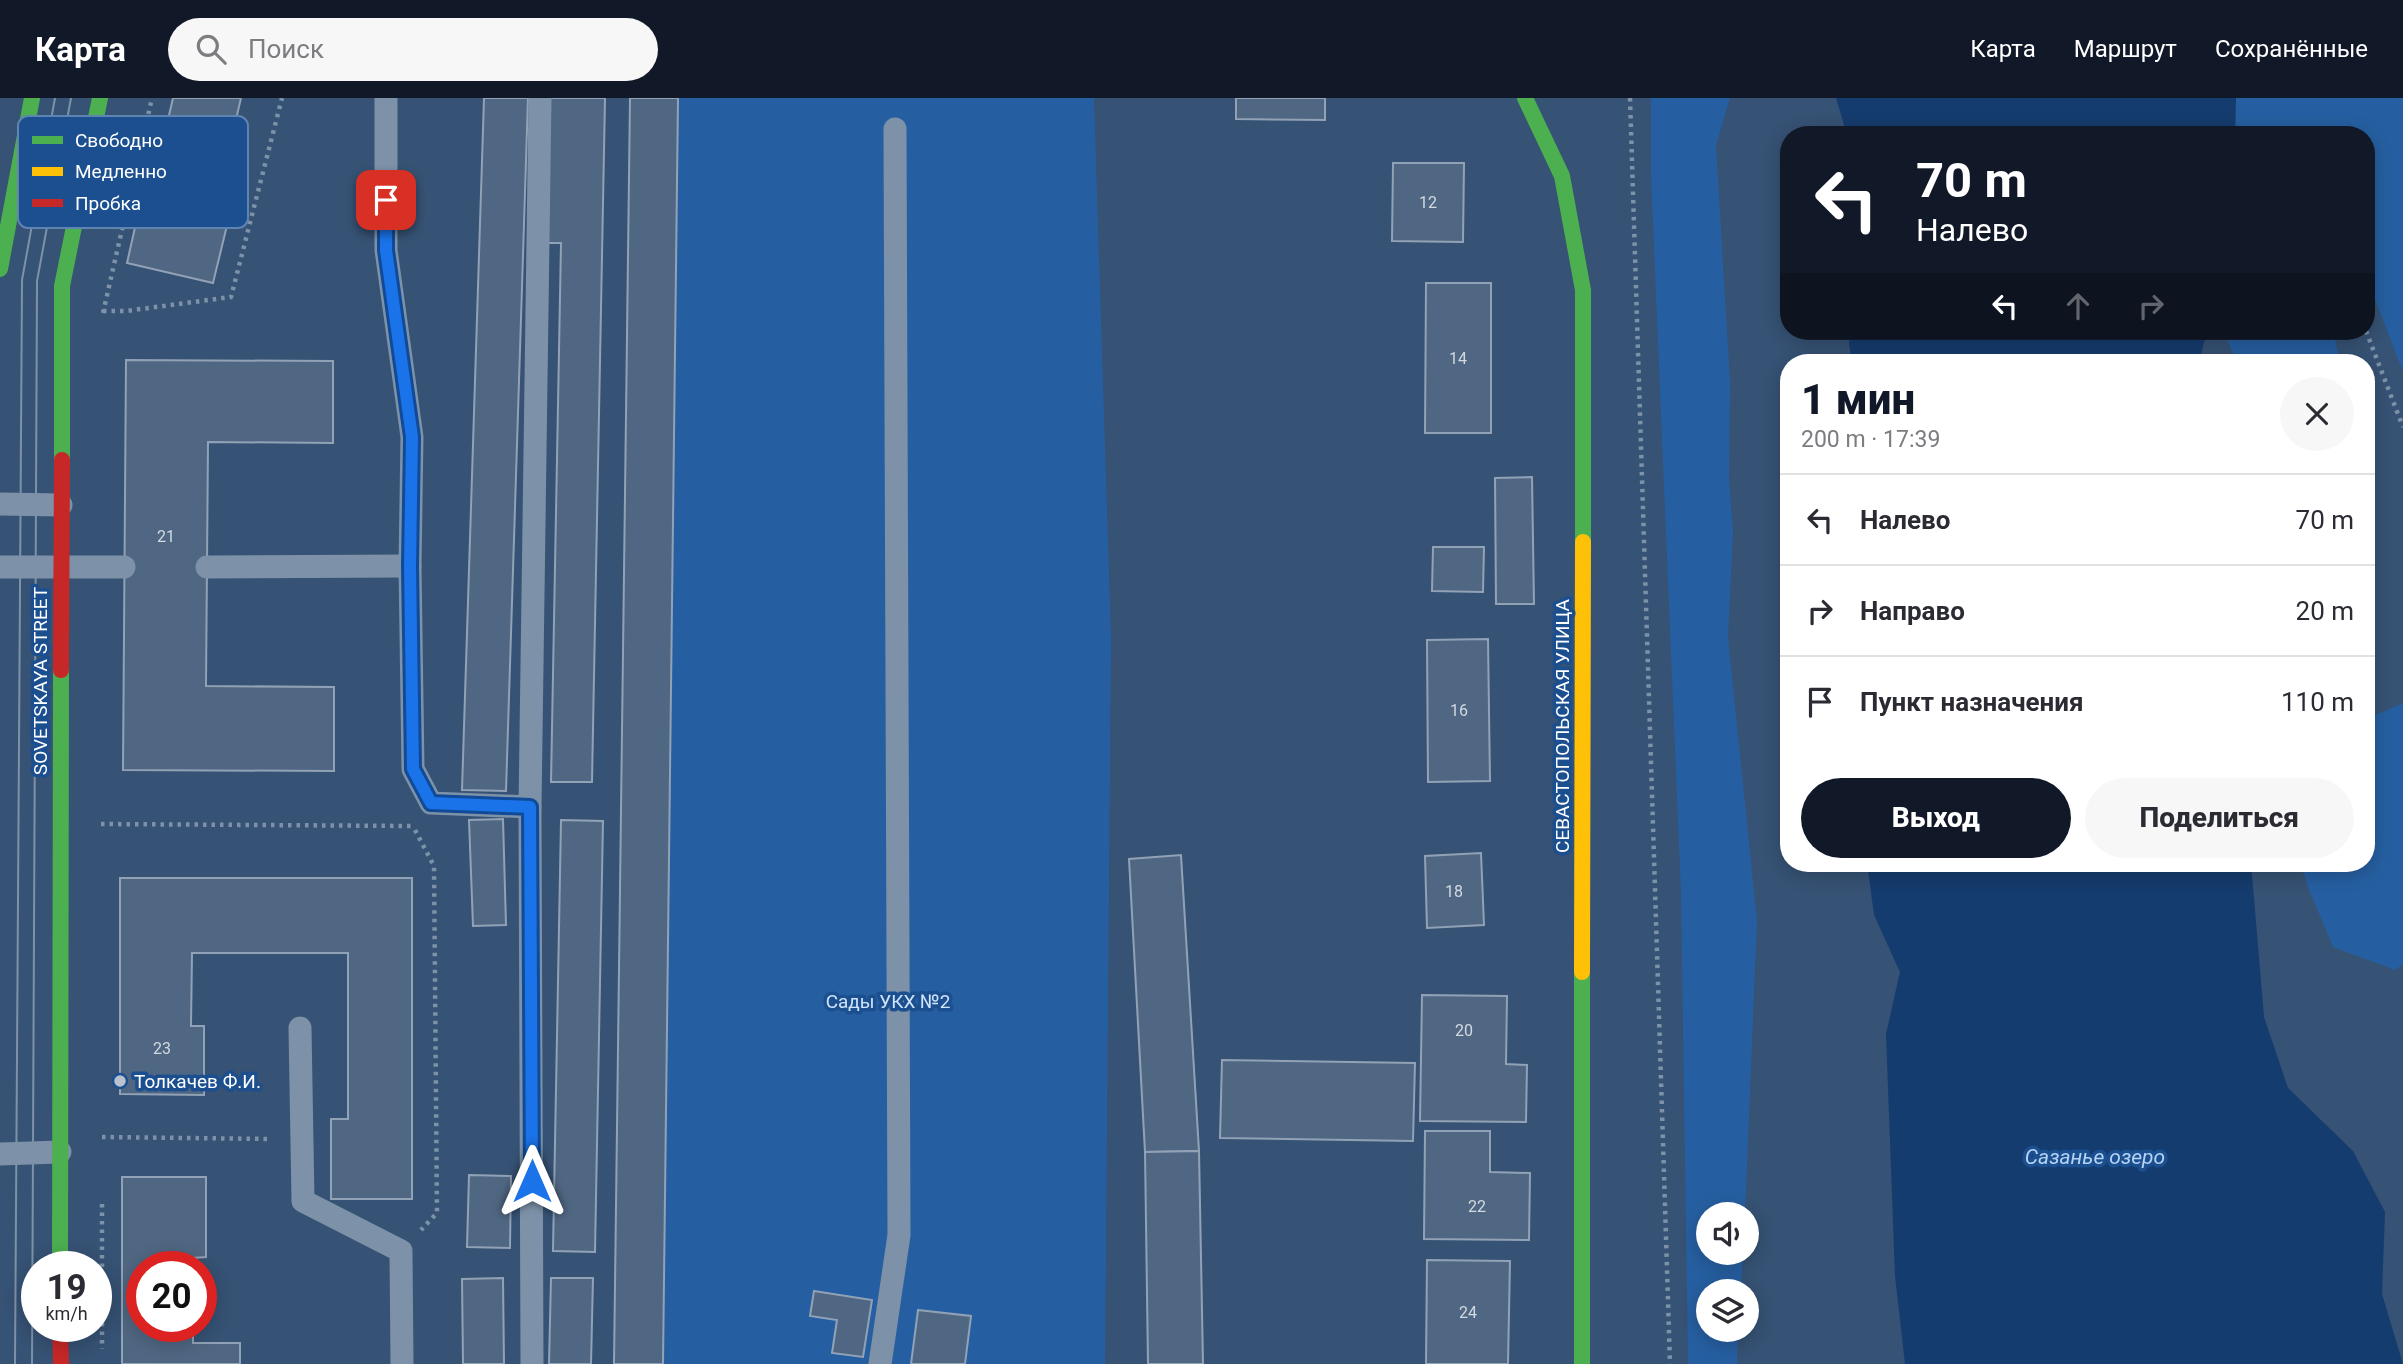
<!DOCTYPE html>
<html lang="ru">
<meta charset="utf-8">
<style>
:root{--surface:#fff;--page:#f7f7f7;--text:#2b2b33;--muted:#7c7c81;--line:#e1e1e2;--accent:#111827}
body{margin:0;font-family:Roboto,sans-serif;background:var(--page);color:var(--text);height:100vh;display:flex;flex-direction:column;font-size:26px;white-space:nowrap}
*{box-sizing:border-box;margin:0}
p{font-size:23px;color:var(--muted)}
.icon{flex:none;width:38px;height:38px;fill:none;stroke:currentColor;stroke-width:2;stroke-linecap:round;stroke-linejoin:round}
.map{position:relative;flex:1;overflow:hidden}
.panel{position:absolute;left:1780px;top:256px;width:595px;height:518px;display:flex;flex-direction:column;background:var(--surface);border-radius:28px;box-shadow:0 4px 18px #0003}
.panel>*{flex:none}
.hud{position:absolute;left:1780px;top:28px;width:595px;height:214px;border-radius:28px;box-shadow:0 4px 18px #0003;background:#111827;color:#fff;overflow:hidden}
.controls{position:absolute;left:1696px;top:1104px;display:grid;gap:14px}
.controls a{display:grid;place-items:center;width:63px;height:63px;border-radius:50%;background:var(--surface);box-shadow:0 4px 18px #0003;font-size:35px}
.speed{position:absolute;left:21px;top:1153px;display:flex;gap:14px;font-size:35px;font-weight:700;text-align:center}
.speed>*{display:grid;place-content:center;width:91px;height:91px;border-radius:50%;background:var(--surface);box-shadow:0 4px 18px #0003;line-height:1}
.speed small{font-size:18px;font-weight:400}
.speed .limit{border:10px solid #d22;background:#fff;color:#111}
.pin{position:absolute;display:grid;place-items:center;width:60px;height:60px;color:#fff;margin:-30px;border-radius:14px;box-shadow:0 4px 10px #0006}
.me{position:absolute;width:77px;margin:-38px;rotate:0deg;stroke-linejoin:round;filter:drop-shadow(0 0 5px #0008)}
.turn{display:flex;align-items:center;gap:24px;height:147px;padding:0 21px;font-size:32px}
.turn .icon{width:91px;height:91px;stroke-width:2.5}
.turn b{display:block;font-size:49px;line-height:60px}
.lanes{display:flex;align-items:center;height:66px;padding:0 21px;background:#0003;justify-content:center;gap:35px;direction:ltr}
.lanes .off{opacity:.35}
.round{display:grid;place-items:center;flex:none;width:74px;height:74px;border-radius:37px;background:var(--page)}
.overview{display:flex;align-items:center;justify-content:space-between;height:119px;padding:0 21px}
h1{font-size:42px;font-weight:800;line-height:52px;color:var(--accent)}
.button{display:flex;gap:14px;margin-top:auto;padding:14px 21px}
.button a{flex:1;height:80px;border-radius:42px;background:var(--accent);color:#fff;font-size:28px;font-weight:800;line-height:80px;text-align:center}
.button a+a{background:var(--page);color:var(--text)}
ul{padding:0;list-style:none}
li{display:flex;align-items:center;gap:21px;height:91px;padding:0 21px;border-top:2px solid var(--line)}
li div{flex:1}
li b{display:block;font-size:26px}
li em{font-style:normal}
header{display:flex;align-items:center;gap:42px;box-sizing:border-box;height:98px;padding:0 35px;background:var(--accent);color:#fff}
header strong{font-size:33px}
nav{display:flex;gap:38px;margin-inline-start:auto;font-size:24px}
.search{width:490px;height:63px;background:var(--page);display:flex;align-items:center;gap:18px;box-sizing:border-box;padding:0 24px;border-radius:38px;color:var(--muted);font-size:26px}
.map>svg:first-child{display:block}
.green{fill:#265fa1}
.water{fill:#153c6e}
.building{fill:#506783;stroke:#92a2b6;stroke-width:2}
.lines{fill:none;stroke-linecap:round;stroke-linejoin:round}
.path{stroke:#7d92a8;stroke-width:4.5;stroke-dasharray:3.5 5;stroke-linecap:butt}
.lane{stroke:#7d92a8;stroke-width:23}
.fast{stroke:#4caf50;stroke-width:16}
.slow{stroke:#ffc107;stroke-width:16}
.jam{stroke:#c62828;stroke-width:16}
.tram{stroke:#7e92a7;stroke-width:2}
.route-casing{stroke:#114b97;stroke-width:18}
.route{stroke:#1a73e8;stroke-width:12}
.poi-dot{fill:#b9c2ce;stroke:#1b4f8f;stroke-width:2.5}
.labels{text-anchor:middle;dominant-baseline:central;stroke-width:7;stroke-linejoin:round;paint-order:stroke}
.number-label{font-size:16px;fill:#d3d9e0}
.street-label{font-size:19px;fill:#fff;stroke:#1b4f8f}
.park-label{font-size:19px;fill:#cfe3fa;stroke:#1b4f8f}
.poi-label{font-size:19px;fill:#fff;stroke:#1b4f8f;text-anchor:start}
.water-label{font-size:21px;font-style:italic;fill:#b5d3f5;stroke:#1b4f8f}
.key{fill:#1b4f8f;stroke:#5f84b1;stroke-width:2}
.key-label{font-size:19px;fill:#fff}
</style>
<header>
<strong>Карта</strong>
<div class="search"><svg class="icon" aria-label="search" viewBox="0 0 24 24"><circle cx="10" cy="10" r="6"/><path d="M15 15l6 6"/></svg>Поиск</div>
<nav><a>Карта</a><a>Маршрут</a><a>Сохранённые</a></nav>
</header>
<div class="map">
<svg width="2403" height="1266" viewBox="0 0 2403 1266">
<rect width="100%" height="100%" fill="#365274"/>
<!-- green -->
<g class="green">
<polygon points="678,0 1094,0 1111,540 1105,1266 663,1266"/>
<polygon points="1651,0 1730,0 1716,47 1730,284 1729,380 1733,434 1728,539 1757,823 1745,1116 1708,1116 1708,1155 1743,1155 1741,1193 1708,1194 1708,1232 1738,1232 1737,1266 1688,1266 1681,794 1651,78"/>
<polygon points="2236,0 2403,0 2403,274 2366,178 2366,37 2235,37"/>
<polygon points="2223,233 2333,233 2340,264 2237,264"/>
<polygon points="2403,605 2403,866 2395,872 2333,849 2308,789 2301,765 2366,765 2366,621"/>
</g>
<!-- water -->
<g class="water">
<polygon points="1836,0 2236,0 2235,37 1847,37"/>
<polygon points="1850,233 2207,233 2199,264 1852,264 1849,246"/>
<polygon points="1867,765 2251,765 2264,919 2288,990 2353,1053 2385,1114 2382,1196 2403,1266 1905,1266 1895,1178 1886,936 1900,874 1874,817"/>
</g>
<!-- building -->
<g class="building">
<polygon points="173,0 241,0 216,107 231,111 213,185 127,165 152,54 160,56"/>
<polygon points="484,0 528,0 506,693 462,692"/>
<polygon points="549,0 605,0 592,684 551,684 561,145 546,145"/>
<polygon points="630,0 678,0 663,1266 614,1266"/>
<polygon points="1236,0 1325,0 1325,22 1236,21"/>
<polygon points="1393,65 1464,65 1463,144 1392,143"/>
<polygon points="1426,185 1491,185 1491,335 1425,335"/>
<polygon points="126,262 333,263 333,345 208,344 206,588 334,589 334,673 123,672"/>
<polygon points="1532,379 1534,506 1496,506 1495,380"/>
<polygon points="1433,449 1484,449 1483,494 1432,493"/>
<polygon points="1488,541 1490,683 1428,684 1427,542"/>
<polygon points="503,721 506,827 473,828 469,722"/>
<polygon points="561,722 603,723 595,1154 553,1153"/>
<polygon points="1481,755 1484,827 1427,830 1425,758"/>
<polygon points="1181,757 1199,1053 1145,1054 1129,761"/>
<polygon points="120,780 412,780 412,1101 331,1101 331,1021 348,1021 348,855 192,855 191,928 204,928 204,997 120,996"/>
<polygon points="1422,897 1507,898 1506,966 1527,967 1526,1024 1420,1023"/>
<polygon points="1222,962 1415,965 1413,1043 1220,1040"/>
<polygon points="1425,1033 1490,1033 1490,1074 1530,1075 1529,1142 1424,1141"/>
<polygon points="1199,1053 1203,1266 1148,1266 1145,1054"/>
<polygon points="469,1077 511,1078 510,1150 467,1149"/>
<polygon points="122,1079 206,1079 206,1159 193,1160 193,1169 142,1169 142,1228 193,1228 193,1245 240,1245 240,1266 122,1266"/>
<polygon points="1427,1162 1510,1163 1508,1266 1426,1266"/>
<polygon points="503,1180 504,1266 463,1266 462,1181"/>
<polygon points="551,1180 593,1180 591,1266 549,1266"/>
<polygon points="814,1193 872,1202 863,1259 832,1255 837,1222 810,1218"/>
<polygon points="918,1212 971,1218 965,1266 911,1266"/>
</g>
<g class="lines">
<!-- path -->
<g class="path">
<polyline points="1630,0 1670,1266"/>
<polyline points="103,213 126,213 231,199 282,0"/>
<polyline points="103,215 152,0"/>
<polyline points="2366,233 2403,329"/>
<polyline points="101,726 412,728"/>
<polyline points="415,732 434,768 437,1115 421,1132"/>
<polyline points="102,1039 272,1041"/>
<polyline points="102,1106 102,1251"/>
</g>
<!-- lane -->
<g class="lane">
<polyline points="386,0 386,152 412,339 410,468 413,671 431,705 530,709 532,1266"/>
<polyline points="0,406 61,407"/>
<polyline points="0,469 124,469"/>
<polyline points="207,469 410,468"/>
<polyline points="530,709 540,0"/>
<polyline points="300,930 303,1103 401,1153 402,1266"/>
<polyline points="0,1056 60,1054"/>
<polyline points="880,1266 899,1137 895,31"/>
</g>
<!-- fast -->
<g class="fast">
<polyline points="1525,0 1562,78 1583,192 1583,444"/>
<polyline points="0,171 32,0"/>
<polyline points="62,362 62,188 100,0"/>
<polyline points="60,1169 61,572"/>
<polyline points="1582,1266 1582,874"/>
</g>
<!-- slow -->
<polyline class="slow" points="1582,874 1583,444"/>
<!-- jam -->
<g class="jam">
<polyline points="61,572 62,362"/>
<polyline points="60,1228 61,1266"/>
</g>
<!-- tram -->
<g class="tram">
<polyline points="15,1266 22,182 55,0"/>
<polyline points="32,1266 37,183 71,0"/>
</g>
</g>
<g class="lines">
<!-- route casing -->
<g class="route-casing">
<polyline id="route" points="386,102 386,152 412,339 410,468 413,671 431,705 530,709 532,1083"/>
</g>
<!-- route -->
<use href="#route" class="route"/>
</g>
<!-- markers -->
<circle class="poi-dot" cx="120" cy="983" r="7"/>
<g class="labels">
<!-- number labels -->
<g class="number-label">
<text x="1428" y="104">12</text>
<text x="1458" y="260">14</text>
<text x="166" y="438">21</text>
<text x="1459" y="612">16</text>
<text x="1454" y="793">18</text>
<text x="1464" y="932">20</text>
<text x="162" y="950">23</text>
<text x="1477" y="1108">22</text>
<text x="1468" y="1214">24</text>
</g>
<!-- street labels -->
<g class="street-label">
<text transform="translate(40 583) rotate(-90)">SOVETSKAYA STREET</text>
<text transform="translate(1562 628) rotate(-90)">СЕВАСТОПОЛЬСКАЯ УЛИЦА</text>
</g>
<!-- park labels -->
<g class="park-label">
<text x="888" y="903">Сады УКХ №2</text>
</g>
<!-- poi labels -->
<g class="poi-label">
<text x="134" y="983">Толкачев Ф.И.</text>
</g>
<!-- water labels -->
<g class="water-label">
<text x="2095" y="1059">Сазанье озеро</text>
</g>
</g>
<!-- legend -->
<rect x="18" y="18" width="230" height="112" rx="10" class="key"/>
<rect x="32" y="38" width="31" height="8" fill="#4caf50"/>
<rect x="32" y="69" width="31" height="9" fill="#ffc107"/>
<rect x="32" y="101" width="31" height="8" fill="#c62828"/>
<g class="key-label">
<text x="75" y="49">Свободно</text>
<text x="75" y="80">Медленно</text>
<text x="75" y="112">Пробка</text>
</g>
</svg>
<div class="controls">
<a><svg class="icon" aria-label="sound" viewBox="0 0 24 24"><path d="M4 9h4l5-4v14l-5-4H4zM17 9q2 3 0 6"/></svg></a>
<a><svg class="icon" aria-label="layers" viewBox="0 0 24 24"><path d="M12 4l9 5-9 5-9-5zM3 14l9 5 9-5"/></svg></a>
</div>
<div class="speed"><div>19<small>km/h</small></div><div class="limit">20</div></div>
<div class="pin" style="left:386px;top:102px;background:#d93025"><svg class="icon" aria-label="arrive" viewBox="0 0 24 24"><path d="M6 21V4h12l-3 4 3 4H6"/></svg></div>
<svg class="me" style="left:532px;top:1083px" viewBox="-20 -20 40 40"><path d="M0-17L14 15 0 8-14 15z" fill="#1a73e8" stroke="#fff" stroke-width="4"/></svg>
<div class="hud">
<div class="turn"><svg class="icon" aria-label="left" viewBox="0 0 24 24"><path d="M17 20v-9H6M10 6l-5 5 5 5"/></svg><div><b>70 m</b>Налево</div></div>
<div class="lanes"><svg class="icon" aria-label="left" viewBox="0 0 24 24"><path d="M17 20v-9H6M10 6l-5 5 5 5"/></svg><svg class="icon off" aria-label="ahead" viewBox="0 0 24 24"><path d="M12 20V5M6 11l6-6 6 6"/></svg><svg class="icon off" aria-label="right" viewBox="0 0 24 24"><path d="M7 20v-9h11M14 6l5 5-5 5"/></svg></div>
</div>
<section class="panel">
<div class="overview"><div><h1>1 мин</h1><p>200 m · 17:39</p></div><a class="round"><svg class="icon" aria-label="close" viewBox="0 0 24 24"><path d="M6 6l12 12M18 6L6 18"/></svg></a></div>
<ul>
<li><svg class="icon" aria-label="left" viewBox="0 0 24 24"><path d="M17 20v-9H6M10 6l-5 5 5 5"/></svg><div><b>Налево</b></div><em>70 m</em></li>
<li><svg class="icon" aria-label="right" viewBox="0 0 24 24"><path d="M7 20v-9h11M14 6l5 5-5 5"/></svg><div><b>Направо</b></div><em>20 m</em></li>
<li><svg class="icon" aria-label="arrive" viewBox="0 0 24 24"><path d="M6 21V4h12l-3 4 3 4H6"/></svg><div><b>Пункт назначения</b></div><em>110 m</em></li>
</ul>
<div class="button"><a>Выход</a><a>Поделиться</a></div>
</section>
</div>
